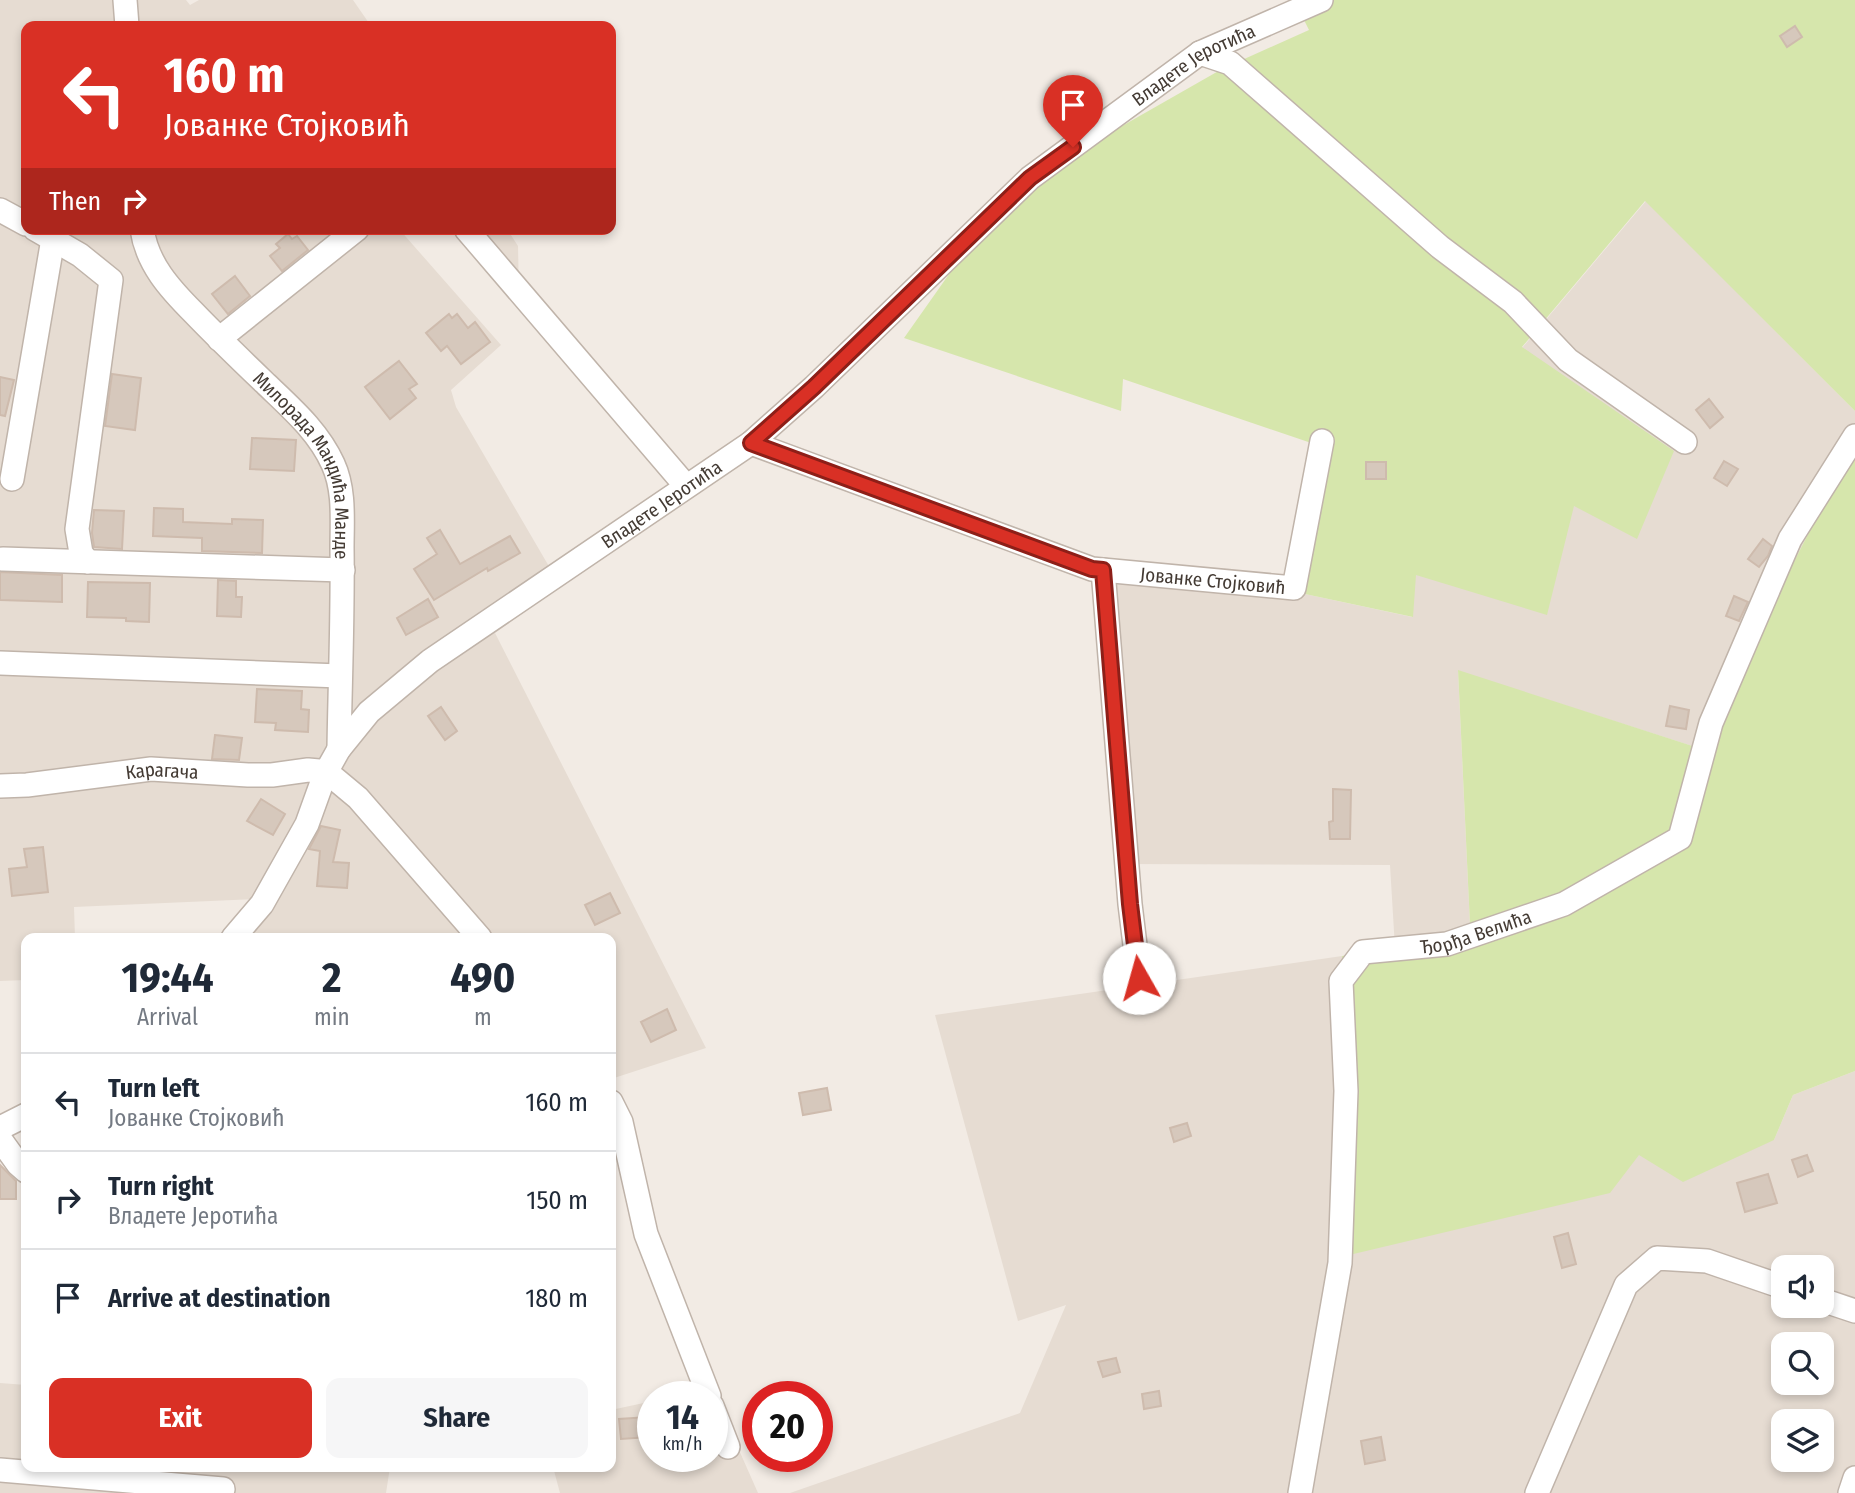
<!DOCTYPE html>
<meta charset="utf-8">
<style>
:root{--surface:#fff;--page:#f6f6f7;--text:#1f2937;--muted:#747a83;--line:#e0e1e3;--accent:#d93025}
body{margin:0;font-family:"Fira Sans Condensed",sans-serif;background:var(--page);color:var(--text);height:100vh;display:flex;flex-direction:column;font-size:26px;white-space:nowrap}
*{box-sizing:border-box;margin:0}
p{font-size:23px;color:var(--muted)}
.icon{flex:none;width:38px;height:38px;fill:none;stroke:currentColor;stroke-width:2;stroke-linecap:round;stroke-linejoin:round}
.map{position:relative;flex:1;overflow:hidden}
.panel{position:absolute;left:21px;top:933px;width:595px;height:539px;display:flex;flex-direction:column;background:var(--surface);border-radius:14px;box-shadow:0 4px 10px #0003}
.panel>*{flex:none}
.guide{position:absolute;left:21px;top:21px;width:595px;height:214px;border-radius:14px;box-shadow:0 4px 10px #0003;background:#d93025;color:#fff;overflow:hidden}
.fabs{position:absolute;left:1771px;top:1255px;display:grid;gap:14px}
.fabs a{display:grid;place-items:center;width:63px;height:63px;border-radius:14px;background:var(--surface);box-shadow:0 4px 10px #0003;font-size:35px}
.speed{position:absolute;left:637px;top:1381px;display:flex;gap:14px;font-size:35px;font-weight:700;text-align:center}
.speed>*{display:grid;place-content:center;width:91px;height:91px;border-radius:50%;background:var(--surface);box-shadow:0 4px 10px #0003;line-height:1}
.speed small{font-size:18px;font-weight:400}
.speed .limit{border:10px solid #d22;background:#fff;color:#111}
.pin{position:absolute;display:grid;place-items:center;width:60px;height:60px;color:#fff;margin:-72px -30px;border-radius:50% 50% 50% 0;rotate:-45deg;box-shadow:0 0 7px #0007}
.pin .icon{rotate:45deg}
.me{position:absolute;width:77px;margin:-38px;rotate:353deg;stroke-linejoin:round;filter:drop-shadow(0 0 5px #0008)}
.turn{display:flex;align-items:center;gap:24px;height:147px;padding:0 28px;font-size:32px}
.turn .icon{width:91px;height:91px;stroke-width:2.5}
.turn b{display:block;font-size:49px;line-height:60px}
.then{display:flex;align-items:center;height:66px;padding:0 28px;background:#0003;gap:14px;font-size:26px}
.eta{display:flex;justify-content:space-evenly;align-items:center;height:119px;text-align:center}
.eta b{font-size:42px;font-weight:700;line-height:49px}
.primary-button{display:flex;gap:14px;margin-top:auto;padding:14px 28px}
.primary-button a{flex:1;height:80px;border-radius:14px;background:var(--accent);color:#fff;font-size:28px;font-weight:700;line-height:80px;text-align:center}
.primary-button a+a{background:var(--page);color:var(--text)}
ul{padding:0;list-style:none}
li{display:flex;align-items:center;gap:21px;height:98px;padding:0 28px;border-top:2px solid var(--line)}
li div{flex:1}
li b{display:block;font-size:26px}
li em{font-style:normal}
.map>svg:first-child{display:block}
.residential{fill:#e6dcd2;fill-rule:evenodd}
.green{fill:#d6e6ac}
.building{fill:#d6c8bc;stroke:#cebbad;stroke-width:2}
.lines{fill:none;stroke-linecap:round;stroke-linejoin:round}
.minor-casing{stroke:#c0b4aa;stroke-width:26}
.minor{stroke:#fff;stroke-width:23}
.route-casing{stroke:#8d1f18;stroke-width:18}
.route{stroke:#d93025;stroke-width:12}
.labels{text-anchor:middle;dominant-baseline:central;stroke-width:5;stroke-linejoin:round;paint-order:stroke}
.street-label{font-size:19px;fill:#443b34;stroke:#fff}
</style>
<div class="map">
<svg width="1855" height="1493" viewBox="0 0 1855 1493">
<rect width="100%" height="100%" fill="#f2ebe4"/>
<!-- residential -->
<g class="residential">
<polygon points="0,0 186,0 190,5 199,0 353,0 371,26 26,26 26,229 399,229 501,345 451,390 456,407 547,563 562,585 495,633 706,1048 611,1079 611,938 221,938 258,899 74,907 75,938 26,938 26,980 0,981"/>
<polygon points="1646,201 1855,411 1855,451 1829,493 1752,644 1711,752 1458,671 1471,947 1395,948 1390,865 1120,864 1108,579 1305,594 1412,617 1415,575 1522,348"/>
<polygon points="467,229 507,229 518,246 519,295"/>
<path d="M 1342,956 L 1348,1080 L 1639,1154 L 1774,1140 L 1793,1095 L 1855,1071 L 1855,1493 L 790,1493 L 1020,1413 L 1066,1305 L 1018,1321 L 935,1015 ZM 1783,1267 L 1822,1267 L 1822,1306 L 1783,1306 ZM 1783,1344 L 1822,1344 L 1822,1382 L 1783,1382 ZM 1783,1421 L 1822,1421 L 1822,1460 L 1783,1460 Z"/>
<polygon points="0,1383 26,1385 26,1466 390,1467 386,1493 0,1493"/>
<polygon points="712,1389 758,1493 560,1493 553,1467 611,1466 611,1410 653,1401 653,1456 712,1456 712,1396 676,1396"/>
</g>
<!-- green -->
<g class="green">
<polygon points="1294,0 1855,0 1855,411 1645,201 1522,347 1674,451 1637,539 1574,506 1547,615 1416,575 1413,617 1305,594 1326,448 1123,379 1121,411 904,338 983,226 1101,138 1222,69 1309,30"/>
<polygon points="1855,451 1855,1071 1793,1095 1774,1140 1683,1182 1639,1155 1610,1193 1345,1256 1348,1080 1342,956 1395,948 1471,946 1458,670 1711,752 1752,644 1829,493"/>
</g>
<!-- building -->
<g class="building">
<polygon points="1795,26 1802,37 1787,47 1780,36"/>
<polygon points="288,234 292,239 297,236 308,250 282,271 270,256 280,248 276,244"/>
<polygon points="235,276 250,296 228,314 212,294"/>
<polygon points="449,314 452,318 457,314 468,328 475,322 490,342 461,364 447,346 441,351 426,333"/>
<polygon points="399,361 417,384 409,389 416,398 390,419 365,387"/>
<polygon points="112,374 141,378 135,430 105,426"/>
<polygon points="0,377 14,380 5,416 0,415"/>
<polygon points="1709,399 1723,417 1710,428 1696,410"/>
<polygon points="252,438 296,440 294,471 250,469"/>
<polygon points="1724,461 1738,469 1727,486 1714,478"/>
<rect x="1366" y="462" width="20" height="17"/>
<polygon points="154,508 183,509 183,522 232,524 232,519 263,520 262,553 202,551 202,538 153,536"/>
<polygon points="94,510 124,511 122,549 94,547 92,533"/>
<polygon points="440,530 460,564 510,536 520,553 488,571 487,568 434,600 414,569 437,554 427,538"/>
<polygon points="1763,539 1772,546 1768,556 1759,567 1748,559"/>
<polygon points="0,572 62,575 62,602 0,600"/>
<polygon points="218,580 236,581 236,597 242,597 241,617 217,616"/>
<polygon points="88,582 150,583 149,622 126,621 126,618 87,617"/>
<polygon points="1734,596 1748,602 1739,621 1726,616"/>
<polygon points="428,599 438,617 406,635 397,618"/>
<polygon points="257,689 302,691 301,709 309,710 308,732 275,730 276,723 255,722"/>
<polygon points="1670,706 1689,710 1686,729 1666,726"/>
<polygon points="441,707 457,731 445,740 428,716"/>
<polygon points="215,735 242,738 239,760 212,759"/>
<polygon points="1333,789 1351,790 1350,839 1330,839 1329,822 1333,821"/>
<polygon points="261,799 285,814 273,835 247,821"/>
<polygon points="321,826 340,830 333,862 349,863 347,888 317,886 320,851 309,849"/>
<polygon points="43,847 48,892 12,896 9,869 27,867 24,849"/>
<polygon points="610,893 620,913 595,925 585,905"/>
<polygon points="667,1009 676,1030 651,1042 641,1022"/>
<polygon points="827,1088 831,1110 803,1115 799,1093"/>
<polygon points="1187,1123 1191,1136 1174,1142 1170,1128"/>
<polygon points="1807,1155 1813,1171 1798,1177 1792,1160"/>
<polygon points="0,1165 16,1181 16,1199 0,1199"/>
<polygon points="1768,1174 1777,1203 1745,1212 1737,1183"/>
<polygon points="1568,1233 1576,1264 1562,1268 1554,1237"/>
<polygon points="1116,1358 1120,1372 1103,1377 1098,1362"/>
<polygon points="1159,1391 1161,1406 1144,1409 1142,1394"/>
<polygon points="648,1417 649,1437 621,1439 619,1419"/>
<polygon points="1381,1437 1385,1460 1365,1464 1361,1441"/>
</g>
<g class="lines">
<!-- minor casing -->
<g class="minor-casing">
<g id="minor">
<polyline points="125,0 127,26"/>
<polyline points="1200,53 1230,63 1440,247 1513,302 1568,360 1685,442"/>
<polyline points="0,210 26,224"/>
<polyline points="35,229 80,255 111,280 77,529 81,553 88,562"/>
<path id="s1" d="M 142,229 C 147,264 170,289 194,313 C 217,337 241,360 266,384 C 291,408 318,431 333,464 C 345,490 342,521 342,548 C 343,615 340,682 339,749"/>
<polyline points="466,229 686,486"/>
<polyline points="219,339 357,229"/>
<path id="s2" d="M 751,443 L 1092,569 L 1294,588 L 1322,441"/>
<polyline points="12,479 53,239"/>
<polyline points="3,559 343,570"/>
<polyline points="1103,570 1130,904 1139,978"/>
<polyline points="0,663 340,676"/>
<path id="s3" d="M 0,786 L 27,785 L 151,769 L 248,775 L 272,775 L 308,770 L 319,771 L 334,778 L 358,798 L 480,938"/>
<path id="s4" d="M 233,938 L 262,904 L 307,824 L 325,774 L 339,749 L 369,712 L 430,661 L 751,443 L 814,387 L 1030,178 L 1200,53 L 1321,0"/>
<polyline points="611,1102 621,1122 646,1234 709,1396"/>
<polyline points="0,1128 26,1115"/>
<polyline points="0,1139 18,1164 26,1171"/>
<polyline points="1822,1300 1855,1311"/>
<polyline points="712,1406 728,1447"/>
<polyline points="0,1470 223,1489"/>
<path id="s5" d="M 1300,1493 L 1340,1263 L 1346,1091 L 1341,981 L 1363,952 L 1447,944 L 1564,904 L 1680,838 L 1711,723 L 1790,539 L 1855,436"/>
<polyline points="1537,1493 1626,1285 1657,1258 1707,1261 1783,1287"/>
<polyline points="1850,1493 1855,1478"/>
</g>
</g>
<!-- minor -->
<use href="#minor" class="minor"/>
</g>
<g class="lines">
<!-- route casing -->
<g class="route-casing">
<polyline id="route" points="1073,147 1030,178 814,387 751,443 1092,569 1103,570 1130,904 1139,978"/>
</g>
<!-- route -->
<use href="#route" class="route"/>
</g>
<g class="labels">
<!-- street labels -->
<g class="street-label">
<text stroke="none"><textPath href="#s4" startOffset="1318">Владете Јеротића</textPath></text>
<text stroke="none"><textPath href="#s1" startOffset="296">Милорада Мандића Манде</textPath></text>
<text stroke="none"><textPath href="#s4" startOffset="625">Владете Јеротића</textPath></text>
<text stroke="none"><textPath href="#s2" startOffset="485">Јованке Стојковић</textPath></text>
<text stroke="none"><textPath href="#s3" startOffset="163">Карагача</textPath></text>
<text stroke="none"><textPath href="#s5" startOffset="667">Ђорђа Велића</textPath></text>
</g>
</g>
</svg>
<div class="fabs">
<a><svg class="icon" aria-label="sound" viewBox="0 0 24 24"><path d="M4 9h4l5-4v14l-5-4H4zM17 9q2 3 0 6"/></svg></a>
<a><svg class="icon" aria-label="search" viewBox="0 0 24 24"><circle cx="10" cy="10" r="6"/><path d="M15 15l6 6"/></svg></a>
<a><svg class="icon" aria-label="layers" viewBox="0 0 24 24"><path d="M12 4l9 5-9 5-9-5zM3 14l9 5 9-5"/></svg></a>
</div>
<div class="speed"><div>14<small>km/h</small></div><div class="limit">20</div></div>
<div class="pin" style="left:1073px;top:147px;background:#d93025"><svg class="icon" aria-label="arrive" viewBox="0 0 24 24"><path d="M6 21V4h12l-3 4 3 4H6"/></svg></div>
<svg class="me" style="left:1139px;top:978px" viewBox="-20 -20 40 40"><circle r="19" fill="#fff"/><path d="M0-13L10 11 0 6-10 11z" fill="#d93025"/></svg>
<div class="guide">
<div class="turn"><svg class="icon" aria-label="left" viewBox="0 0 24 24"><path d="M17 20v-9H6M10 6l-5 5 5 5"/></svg><div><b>160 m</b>Јованке Стојковић</div></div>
<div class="then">Then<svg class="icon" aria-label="right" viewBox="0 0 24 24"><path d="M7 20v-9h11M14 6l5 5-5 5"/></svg></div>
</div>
<section class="panel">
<div class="eta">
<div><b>19:44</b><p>Arrival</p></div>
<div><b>2</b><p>min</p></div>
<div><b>490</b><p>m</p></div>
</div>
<ul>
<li><svg class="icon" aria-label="left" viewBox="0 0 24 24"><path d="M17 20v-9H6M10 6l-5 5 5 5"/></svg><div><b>Turn left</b><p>Јованке Стојковић</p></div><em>160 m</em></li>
<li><svg class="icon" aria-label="right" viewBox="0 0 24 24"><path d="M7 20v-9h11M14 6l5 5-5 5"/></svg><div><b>Turn right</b><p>Владете Јеротића</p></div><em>150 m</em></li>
<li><svg class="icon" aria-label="arrive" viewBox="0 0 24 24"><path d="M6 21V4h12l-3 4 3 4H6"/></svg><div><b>Arrive at destination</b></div><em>180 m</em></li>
</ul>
<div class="primary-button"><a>Exit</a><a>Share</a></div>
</section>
</div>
